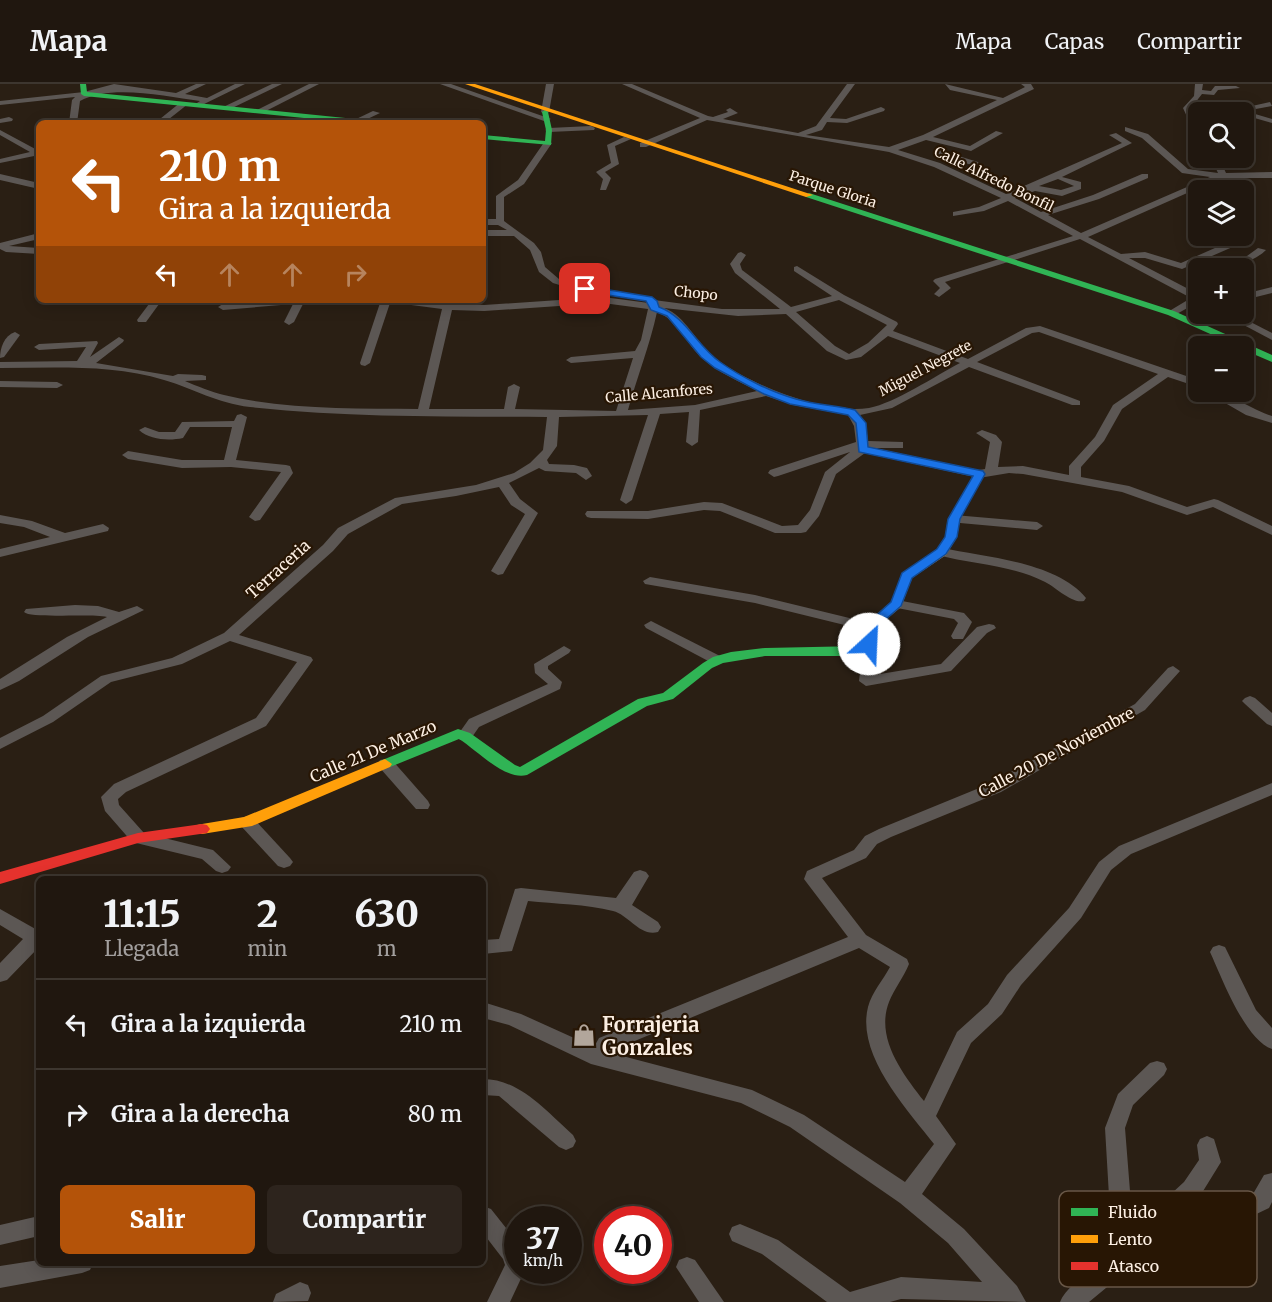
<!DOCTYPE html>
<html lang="es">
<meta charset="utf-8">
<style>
:root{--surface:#20170f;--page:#2d241d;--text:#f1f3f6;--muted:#a29f9e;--line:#3d362f;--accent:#b45309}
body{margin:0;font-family:Merriweather,serif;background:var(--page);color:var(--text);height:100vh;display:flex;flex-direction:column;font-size:22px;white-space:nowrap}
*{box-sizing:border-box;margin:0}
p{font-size:20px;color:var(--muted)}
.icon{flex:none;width:33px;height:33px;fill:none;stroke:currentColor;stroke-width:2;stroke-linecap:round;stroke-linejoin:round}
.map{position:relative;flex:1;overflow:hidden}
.side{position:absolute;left:36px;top:792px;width:450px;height:390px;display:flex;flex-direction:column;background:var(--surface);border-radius:9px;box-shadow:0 3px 15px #0003,0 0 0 2px var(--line)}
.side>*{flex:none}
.top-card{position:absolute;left:36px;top:36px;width:450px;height:183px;border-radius:9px;box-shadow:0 3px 15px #0003,0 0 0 2px var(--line);background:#b45309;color:#fff;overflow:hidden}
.fabs{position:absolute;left:1188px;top:18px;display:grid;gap:12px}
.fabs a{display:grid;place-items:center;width:66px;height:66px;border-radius:9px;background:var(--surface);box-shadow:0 3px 15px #0003,0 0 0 2px var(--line);font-size:30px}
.speed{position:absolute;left:504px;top:1122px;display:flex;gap:12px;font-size:30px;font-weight:700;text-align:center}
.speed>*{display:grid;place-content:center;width:78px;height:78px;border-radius:50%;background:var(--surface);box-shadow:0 3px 15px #0003,0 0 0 2px var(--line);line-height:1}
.speed small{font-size:15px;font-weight:400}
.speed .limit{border:9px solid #d22;background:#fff;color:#111}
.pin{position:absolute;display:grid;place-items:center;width:51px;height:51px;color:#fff;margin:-26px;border-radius:12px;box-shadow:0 3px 9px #0006}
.me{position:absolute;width:66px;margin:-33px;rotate:25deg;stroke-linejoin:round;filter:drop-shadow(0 0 4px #0008)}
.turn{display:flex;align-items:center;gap:21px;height:126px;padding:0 24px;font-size:27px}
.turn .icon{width:78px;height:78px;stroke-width:2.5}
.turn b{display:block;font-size:42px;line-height:51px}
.lanes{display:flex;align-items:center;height:57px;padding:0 24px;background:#0003;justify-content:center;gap:30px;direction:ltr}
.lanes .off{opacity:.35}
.eta{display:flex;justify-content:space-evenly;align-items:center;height:102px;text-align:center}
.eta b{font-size:36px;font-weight:800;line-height:42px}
.button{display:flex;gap:12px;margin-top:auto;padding:12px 24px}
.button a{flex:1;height:69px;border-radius:9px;background:var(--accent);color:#fff;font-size:24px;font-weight:800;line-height:69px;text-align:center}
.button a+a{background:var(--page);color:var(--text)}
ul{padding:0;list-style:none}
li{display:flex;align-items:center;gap:18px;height:90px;padding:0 24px;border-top:2px solid var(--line)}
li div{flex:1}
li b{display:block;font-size:22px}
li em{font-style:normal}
header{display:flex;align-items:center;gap:36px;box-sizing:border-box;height:84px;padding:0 30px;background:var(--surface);border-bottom:2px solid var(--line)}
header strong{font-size:28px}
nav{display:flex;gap:33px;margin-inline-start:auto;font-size:21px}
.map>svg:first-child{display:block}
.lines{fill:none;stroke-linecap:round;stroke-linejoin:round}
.street{fill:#5c5754;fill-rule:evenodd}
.fast{fill:#30b455;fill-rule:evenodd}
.slow{fill:#ff9f0a;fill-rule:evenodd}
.jam{fill:#e5322d;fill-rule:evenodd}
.route{fill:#1a73e8;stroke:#114b97;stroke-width:1.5}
.labels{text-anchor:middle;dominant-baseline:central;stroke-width:4.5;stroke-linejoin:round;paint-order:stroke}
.far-street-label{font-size:14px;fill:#fcefe3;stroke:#281604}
.street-label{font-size:16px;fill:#fcefe3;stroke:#281604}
.near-poi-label{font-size:20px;font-weight:bold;fill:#fcefe3;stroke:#281604;text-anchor:start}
.key{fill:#281604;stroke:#685747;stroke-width:1.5}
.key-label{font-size:16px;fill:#fcefe3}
</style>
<header>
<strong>Mapa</strong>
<nav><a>Mapa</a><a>Capas</a><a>Compartir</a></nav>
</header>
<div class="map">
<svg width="1272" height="1218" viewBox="0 0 1272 1218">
<rect width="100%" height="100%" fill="#2a1f14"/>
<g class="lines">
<!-- street -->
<g class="street">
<path d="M 114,0 L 176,9 L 196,0 L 206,0 L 185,10 L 207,14 L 235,0 L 245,0 L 198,23 L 194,21 L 200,17 C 165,12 110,0 80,17 L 77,39 L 69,39 L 72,16 L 75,13 L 0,21 L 0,17 L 84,8 Z"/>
<polygon points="272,0 282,0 228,26 221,24"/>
<polygon points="309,0 319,0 262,29 255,27"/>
<polygon points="440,0 451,0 551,35 544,37"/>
<polygon points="546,0 554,0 549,28 545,30 541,28"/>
<path d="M 622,0 L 632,0 L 708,32 L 713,33 L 728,28 L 726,26 L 730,24 L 738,29 L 723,35 L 798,49 L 816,42 L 847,0 L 855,0 L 830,34 L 846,35 L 881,23 L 885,25 L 884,27 L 847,39 L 827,38 L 822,46 L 806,51 L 889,63 L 923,51 L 997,16 L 950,6 L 945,0 L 1003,14 L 1025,3 L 1021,0 L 1031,0 L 1034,5 L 933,53 L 970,62 L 996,47 L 1003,49 L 971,67 L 926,56 L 898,66 L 940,79 L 1006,110 L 1122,59 L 1109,51 L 1116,49 L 1132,59 L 1062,93 L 1081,98 L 1081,105 L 1062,112 L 1035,107 L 1015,114 L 1041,128 L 1093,111 L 1142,90 L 1148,90 L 1148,94 L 1099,115 L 1048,131 L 1081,149 L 1210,93 L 1182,89 L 1142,54 L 1125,47 L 1125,43 L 1148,50 L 1188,85 L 1218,89 L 1211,74 L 1219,74 L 1226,89 L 1272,88 L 1272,94 L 1221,94 L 1088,153 L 1121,170 L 1145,168 L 1181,179 L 1242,152 L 1244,146 L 1253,153 L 1251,155 L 1182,185 L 1145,174 L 1129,174 L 1198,210 L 1198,218 L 1175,231 L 1166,229 L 1191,214 L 1080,155 L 945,198 L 951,204 L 939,213 L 934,210 L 940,204 L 933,197 L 935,195 L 1073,152 L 1008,117 L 984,127 L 953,132 L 953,128 L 979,123 L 1001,114 L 934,83 L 889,68 L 707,36 L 646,63 L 640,63 L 640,59 L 700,34 ZM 1058,95 L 1074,102 L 1061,106 L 1039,102 Z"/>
<polygon points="1195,0 1203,0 1202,6 1211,7 1215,2 1236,2 1240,4 1218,6 1214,11 1202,10 1191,24 1198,41 1198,50 1194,48 1183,24 1194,12"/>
<polygon points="181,18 188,20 164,39 155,39"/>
<polygon points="1270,18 1272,22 1245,27 1272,35 1272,39 1244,31 1244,28 1225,28"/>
<polygon points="373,27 380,29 359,39 352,37"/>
<polygon points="9,33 13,35 12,37 0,39 0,35"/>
<polygon points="591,42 595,44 594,46 549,48 545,46 549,44"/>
<polygon points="0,46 39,67 39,71 0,79 0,75 30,68 0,51"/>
<polygon points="624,53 631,55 615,62 619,80 605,88 611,94 606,106 600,106 603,95 596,88 611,79 607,61"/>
<polygon points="545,57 552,59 524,100 504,113 504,137 534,159 541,168 545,183 559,195 576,201 616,207 616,211 585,209 553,199 539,188 530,166 514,152 483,152 483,146 507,146 498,141 483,141 483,135 496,135 496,112 518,96"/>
<polygon points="939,66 978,78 979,80 975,82 936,70 936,66"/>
<polygon points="0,90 39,99 39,105 0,96"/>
<polygon points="39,149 39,155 9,162 39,164 39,170 6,168 0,165 0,159"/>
<path d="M 1258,164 L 1266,166 C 1251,181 1221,186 1201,184 L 1247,172 Z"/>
<path d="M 741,168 L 746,171 L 740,180 L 742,186 L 791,223 L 832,212 L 794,187 L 794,183 L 797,182 L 844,211 L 897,238 L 898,240 L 893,247 L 968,275 L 1026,244 L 1040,242 L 1198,296 L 1198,303 L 1168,293 L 1122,325 L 1104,357 L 1081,383 L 1081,393 L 1129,402 L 1187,423 L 1214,415 L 1218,416 L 1272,442 L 1272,451 L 1213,423 L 1187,431 L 1122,408 L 1023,390 L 1009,389 L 979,394 L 865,369 L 836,390 L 819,432 L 806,448 L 801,449 L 775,449 L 720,427 L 704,426 L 648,435 L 591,434 L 587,433 L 585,430 L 587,427 L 648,427 L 704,418 L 722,419 L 782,442 L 798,441 L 810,426 L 825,388 L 850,368 L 778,392 L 774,393 L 768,389 L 770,386 L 856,358 L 854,342 L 848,331 L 793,321 L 766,312 L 700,326 L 698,358 L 692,362 L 686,358 L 689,328 L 660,330 L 632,416 L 626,420 L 620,416 L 648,331 L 559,333 L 557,362 L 547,376 L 549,380 L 574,381 L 587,384 L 592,392 L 586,396 L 576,389 L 545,387 L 539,384 L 509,399 L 520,415 L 538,429 L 503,490 L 498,491 L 491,487 L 525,430 L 511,421 L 499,403 L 456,412 L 402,420 L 348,450 L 333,467 L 239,551 L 311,573 L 313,576 L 266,642 L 126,708 L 118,715 L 119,721 L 144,749 L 213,766 L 231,783 L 228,787 L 222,789 L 216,787 L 202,775 L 132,758 L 105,727 L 101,713 L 114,700 L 256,634 L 297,578 L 230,557 L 182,580 L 111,598 L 53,638 L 0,665 L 0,654 L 43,632 L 101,592 L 172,574 L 224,549 L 323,461 L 338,444 L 395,414 L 476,401 L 514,389 L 530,379 L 543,366 L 547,333 C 448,332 349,334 250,323 C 216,319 195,305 164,296 C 111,280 54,284 0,284 L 0,278 L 77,277 L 86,263 L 39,266 L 34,263 L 39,260 L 97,257 L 98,259 L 90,273 L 119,253 L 124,256 L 123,258 L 96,279 L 173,292 L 178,290 L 202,291 L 206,292 L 206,296 L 185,297 C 197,302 211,308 224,311 C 287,326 354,324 418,325 L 442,225 L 396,219 L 391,216 L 484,221 L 603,213 L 649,219 L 654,216 L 722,225 L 780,225 L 735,189 L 730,180 L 738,169 ZM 839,216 L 887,241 L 868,259 L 849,270 L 835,262 L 796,228 ZM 603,219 L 648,225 L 641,256 L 635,267 L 571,273 L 566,276 L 571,279 L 633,274 L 616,327 L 515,325 L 520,303 L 514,300 L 508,303 L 504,325 L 429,325 L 452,226 L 484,227 ZM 664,224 L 738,232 L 786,230 L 827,267 L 846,276 L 861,273 L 888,252 L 960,279 C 935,292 895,319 869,324 C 825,331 750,301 715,274 C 696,259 686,232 664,224 ZM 657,228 C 678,236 687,261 703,275 C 719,289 739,297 757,307 L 695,321 L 628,326 C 637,293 650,261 657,228 ZM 1039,248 L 1158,290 L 1113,321 L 1095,353 L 1069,382 L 1069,391 L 1023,382 L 998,383 L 1002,358 L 996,351 L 982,346 L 976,349 L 990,358 L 985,385 L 979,386 L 874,364 L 903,364 L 903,358 L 868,357 L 866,342 L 860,331 L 892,324 L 969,283 L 1072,321 L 1080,321 L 1080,317 L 977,278 L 1032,249 Z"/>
<polygon points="1272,203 1272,209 1244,216 1244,210"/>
<polygon points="152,216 162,216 146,238 138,238 137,236"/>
<polygon points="267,216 305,216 294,238 289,241 284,238 293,220 223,226 218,223 223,220"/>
<polygon points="381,216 391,216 370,279 365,282 361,281 360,279"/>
<polygon points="1223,230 1235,230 1272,249 1272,256"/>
<path d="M 15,248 L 20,251 L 4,273 L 0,274 C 0,264 4,252 15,248 Z"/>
<polygon points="0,297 57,298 63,301 57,304 0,303"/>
<path d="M 1206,308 C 1227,306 1251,326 1272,332 L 1272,339 L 1246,331 Z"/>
<path d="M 241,330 L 247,333 L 236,376 L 286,381 L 290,382 L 293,389 L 260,436 L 255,437 L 249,433 L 281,388 L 231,383 L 182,384 L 128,375 L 122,371 L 128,367 L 182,376 L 224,376 L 232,343 L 190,343 L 183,354 C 169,357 150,356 139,346 L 145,343 L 159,348 L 175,348 L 182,338 L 234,337 L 237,331 Z"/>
<polygon points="0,431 32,437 65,449 103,440 109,444 108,447 0,473 0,465 50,453 24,443 0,439"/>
<polygon points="954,431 1037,438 1043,442 1037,446 949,438 948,435"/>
<path d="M 942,464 C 985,473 1057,478 1086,514 L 1084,517 C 1071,520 1055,502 1043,497 C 1010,481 972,480 937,471 L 935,468 L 937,465 Z"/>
<polygon points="650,493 755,511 874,540 876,543 869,547 755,519 645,500 643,497"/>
<polygon points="897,516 964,529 972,538 963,555 953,555 951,552 958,539 954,535 892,523 890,520"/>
<path d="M 75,521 L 98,522 L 119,528 L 137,522 L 144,526 L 88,553 L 19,597 L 0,606 L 0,595 L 67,553 L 107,533 C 90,529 31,535 24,528 L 26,525 Z"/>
<polygon points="651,537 722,573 724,576 717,580 712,579 646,544 644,541"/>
<polygon points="989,540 994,541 996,544 987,549 951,587 866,602 859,597 862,570 859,565 861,562 871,562 876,570 874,591 941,580 977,543"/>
<polygon points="564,562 571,566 569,569 548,582 548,585 562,598 560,605 479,643 470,656 460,656 457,652 469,635 548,600 535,589 534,580"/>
<path d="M 1173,582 L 1180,587 L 1145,626 L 1001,708 L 891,753 L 877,760 L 866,774 L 822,794 L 866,851 L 907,875 L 909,880 C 904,893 894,905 889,918 C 875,954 903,990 924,1017 L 957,948 L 988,920 L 1007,891 L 1069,824 L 1099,778 L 1119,762 L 1272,699 L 1272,711 L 1131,770 L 1111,786 L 1081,834 L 1021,901 L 1002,930 L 971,959 L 936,1032 L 956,1060 L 922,1110 L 964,1145 L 1017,1202 L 1026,1218 L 901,1215 L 890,1218 L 827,1218 L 762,1170 L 732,1157 L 729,1150 L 732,1143 L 740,1140 L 778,1156 L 850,1208 L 901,1193 L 982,1198 L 948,1159 L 900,1119 L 790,1043 L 741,1019 L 591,980 L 509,941 L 483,934 L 483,918 L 521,930 L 594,963 L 599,954 L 848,853 L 807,799 L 804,795 L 807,787 L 854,766 L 865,752 L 879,745 L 989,700 L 1135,620 L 1168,584 ZM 859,864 L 890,883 C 883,896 872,908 868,923 C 856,971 907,1025 934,1060 L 905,1098 L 804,1031 L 752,1006 L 611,969 L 613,966 Z"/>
<polygon points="1250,612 1255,614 1272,629 1272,642 1267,640 1245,620 1242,617 1245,614"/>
<polygon points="386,675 392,676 428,717 430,721 428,725 416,725 380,684 378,680 380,676"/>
<polygon points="247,732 253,734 290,774 293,778 290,782 284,784 278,782 241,742 239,738 241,734"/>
<path d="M 640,786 L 646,788 L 649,792 L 632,821 L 658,838 L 661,843 L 658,848 C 640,853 629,831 613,827 C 586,820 555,820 528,817 L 512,867 L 483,870 L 483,856 L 499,855 L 515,805 L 521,804 L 616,814 L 634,788 Z"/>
<polygon points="0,825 39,847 39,863 7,896 0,898 0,879 23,855 0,841"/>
<path d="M 1219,861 L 1225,863 L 1256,926 L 1272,944 L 1272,965 C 1245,956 1222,894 1210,868 L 1213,863 Z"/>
<path d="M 1157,977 L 1164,979 L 1167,985 L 1164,991 L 1133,1021 L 1125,1044 L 1133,1145 L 1184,1098 L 1199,1076 L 1197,1061 L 1200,1055 L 1207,1052 L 1214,1055 L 1221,1078 L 1200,1112 L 1146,1161 L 1253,1110 L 1264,1091 L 1272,1089 L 1272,1118 L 1269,1124 L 1112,1199 L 1089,1218 L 1060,1218 C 1067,1200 1094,1186 1111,1178 L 1108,1171 L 1112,1163 L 1105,1044 L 1118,1010 L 1150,979 Z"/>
<path d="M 483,995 C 520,995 547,1028 573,1051 L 576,1057 L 573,1063 L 566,1066 L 559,1063 L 499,1012 L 483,1011 Z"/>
<polygon points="483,1122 491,1125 518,1159 518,1186 525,1186 510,1218 487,1218 505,1181 503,1175 483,1149"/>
<polygon points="39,1132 39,1152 0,1161 0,1141"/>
<polygon points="687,1173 695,1176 724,1218 699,1218 676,1183 679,1176"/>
<polygon points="39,1176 39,1179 93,1179 90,1186 82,1189 0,1204 0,1182"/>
<polygon points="300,1198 308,1201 311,1209 308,1217 273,1218 276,1210"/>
</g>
<!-- fast -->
<g class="fast">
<polygon points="80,0 86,0 87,8 375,37 378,39 354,39 84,12 81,10"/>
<polygon points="545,26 548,28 552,46 551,61 483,55 483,51 545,57 546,46 542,28"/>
<polygon points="809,109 1174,227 1272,271 1272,278 1244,266 1244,262 1237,262 1168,231 806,113 805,111"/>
<path d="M 873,536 L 879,540 L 875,544 L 871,568 L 852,572 L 765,572 L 723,579 L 712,584 L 673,615 L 647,622 L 527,691 C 505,697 477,666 459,655 L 390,683 L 380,683 L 378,680 L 380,677 L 458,645 L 470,649 L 515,681 L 520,683 L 638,615 L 663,609 L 703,579 L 713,573 L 731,568 L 765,564 L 860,562 L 863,543 Z"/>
</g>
<!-- slow -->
<g class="slow">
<polygon points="465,0 475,0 813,111 806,113"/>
<polygon points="979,387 984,390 960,435 957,453 946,471 912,494 901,523 877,543 869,543 867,540 869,537 891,518 902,489 937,466 945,453 948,435 974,390"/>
<polygon points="385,675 392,680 390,683 252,742 202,750 197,749 194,745 197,741 202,740 244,733"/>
</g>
<!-- jam -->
<polygon class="jam" points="202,740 207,741 210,745 207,749 138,759 0,800 0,788 138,749"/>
</g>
<!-- route -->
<path class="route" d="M 585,202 L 652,213 L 657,217 L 659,223 C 686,233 697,262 720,278 C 741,293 771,308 796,315 C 815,321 836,321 855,326 L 866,339 L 868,363 L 983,387 L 985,390 L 960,435 L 957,453 L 946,470 L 912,494 L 901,522 L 876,544 L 873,562 L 869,563 L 862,560 L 863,543 L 891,518 L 902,489 L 937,465 L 945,453 L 948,435 L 973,392 L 859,368 L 856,339 L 848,331 L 790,320 L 764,310 L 715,284 L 701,273 L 667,232 L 651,226 L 646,217 L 582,207 L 580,205 Z"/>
<!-- icons -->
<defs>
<g id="shop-bare" transform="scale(1.8)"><path d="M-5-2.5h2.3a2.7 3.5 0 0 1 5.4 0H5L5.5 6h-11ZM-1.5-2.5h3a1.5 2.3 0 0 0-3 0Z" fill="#b2a69b" stroke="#281604" stroke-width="2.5" paint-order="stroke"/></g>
</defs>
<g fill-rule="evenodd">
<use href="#shop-bare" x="584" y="951"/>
</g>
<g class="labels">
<!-- far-street labels -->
<g class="far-street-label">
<text transform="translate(994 95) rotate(26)">Calle Alfredo Bonfil</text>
<text transform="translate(833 105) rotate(18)">Parque Gloria</text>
<text transform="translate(696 209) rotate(6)">Chopo</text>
<text transform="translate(925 284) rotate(-28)">Miguel Negrete</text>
<text transform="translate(659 309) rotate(-5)">Calle Alcanfores</text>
</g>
<!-- street labels -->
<g class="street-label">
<text transform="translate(278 485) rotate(-42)">Terraceria</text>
<text transform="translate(373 667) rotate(-23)">Calle 21 De Marzo</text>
<text transform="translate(1056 668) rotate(-28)">Calle 20 De Noviembre</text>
</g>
<!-- near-poi labels -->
<g class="near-poi-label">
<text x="602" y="940">Forrajeria<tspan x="602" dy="23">Gonzales</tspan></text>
</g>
</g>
<!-- legend -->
<rect x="1059" y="1107" width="198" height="96" rx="9" class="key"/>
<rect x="1071" y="1124" width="27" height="8" fill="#30b455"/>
<rect x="1071" y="1151" width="27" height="8" fill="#ff9f0a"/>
<rect x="1071" y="1178" width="27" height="8" fill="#e5322d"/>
<g class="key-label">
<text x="1108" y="1134">Fluido</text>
<text x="1108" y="1161">Lento</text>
<text x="1108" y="1188">Atasco</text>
</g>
</svg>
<div class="fabs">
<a><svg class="icon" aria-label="search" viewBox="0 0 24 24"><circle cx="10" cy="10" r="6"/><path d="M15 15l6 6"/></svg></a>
<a><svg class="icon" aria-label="layers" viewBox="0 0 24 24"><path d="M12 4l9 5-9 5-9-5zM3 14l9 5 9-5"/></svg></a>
<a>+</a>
<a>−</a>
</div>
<div class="speed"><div>37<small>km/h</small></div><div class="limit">40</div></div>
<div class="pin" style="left:585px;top:205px;background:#d93025"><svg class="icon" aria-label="arrive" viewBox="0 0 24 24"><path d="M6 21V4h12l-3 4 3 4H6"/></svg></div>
<svg class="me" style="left:869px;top:560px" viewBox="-20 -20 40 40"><circle r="19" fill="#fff"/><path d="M0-13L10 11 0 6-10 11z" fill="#1a73e8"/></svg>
<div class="top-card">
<div class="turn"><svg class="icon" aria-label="left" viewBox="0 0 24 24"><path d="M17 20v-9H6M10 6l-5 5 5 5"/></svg><div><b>210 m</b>Gira a la izquierda</div></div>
<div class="lanes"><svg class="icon" aria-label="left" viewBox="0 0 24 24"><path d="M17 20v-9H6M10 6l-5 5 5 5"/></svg><svg class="icon off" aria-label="ahead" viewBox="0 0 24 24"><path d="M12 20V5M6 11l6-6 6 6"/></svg><svg class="icon off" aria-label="ahead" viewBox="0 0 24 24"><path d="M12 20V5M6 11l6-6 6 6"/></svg><svg class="icon off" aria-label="right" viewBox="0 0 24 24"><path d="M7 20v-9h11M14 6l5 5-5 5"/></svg></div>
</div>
<section class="side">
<div class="eta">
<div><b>11:15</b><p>Llegada</p></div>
<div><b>2</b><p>min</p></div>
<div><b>630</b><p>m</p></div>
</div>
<ul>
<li><svg class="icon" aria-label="left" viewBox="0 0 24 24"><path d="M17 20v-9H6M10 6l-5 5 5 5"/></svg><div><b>Gira a la izquierda</b></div><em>210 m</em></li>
<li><svg class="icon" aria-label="right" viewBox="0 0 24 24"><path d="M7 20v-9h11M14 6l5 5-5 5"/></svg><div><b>Gira a la derecha</b></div><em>80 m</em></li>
</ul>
<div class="button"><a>Salir</a><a>Compartir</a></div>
</section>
</div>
